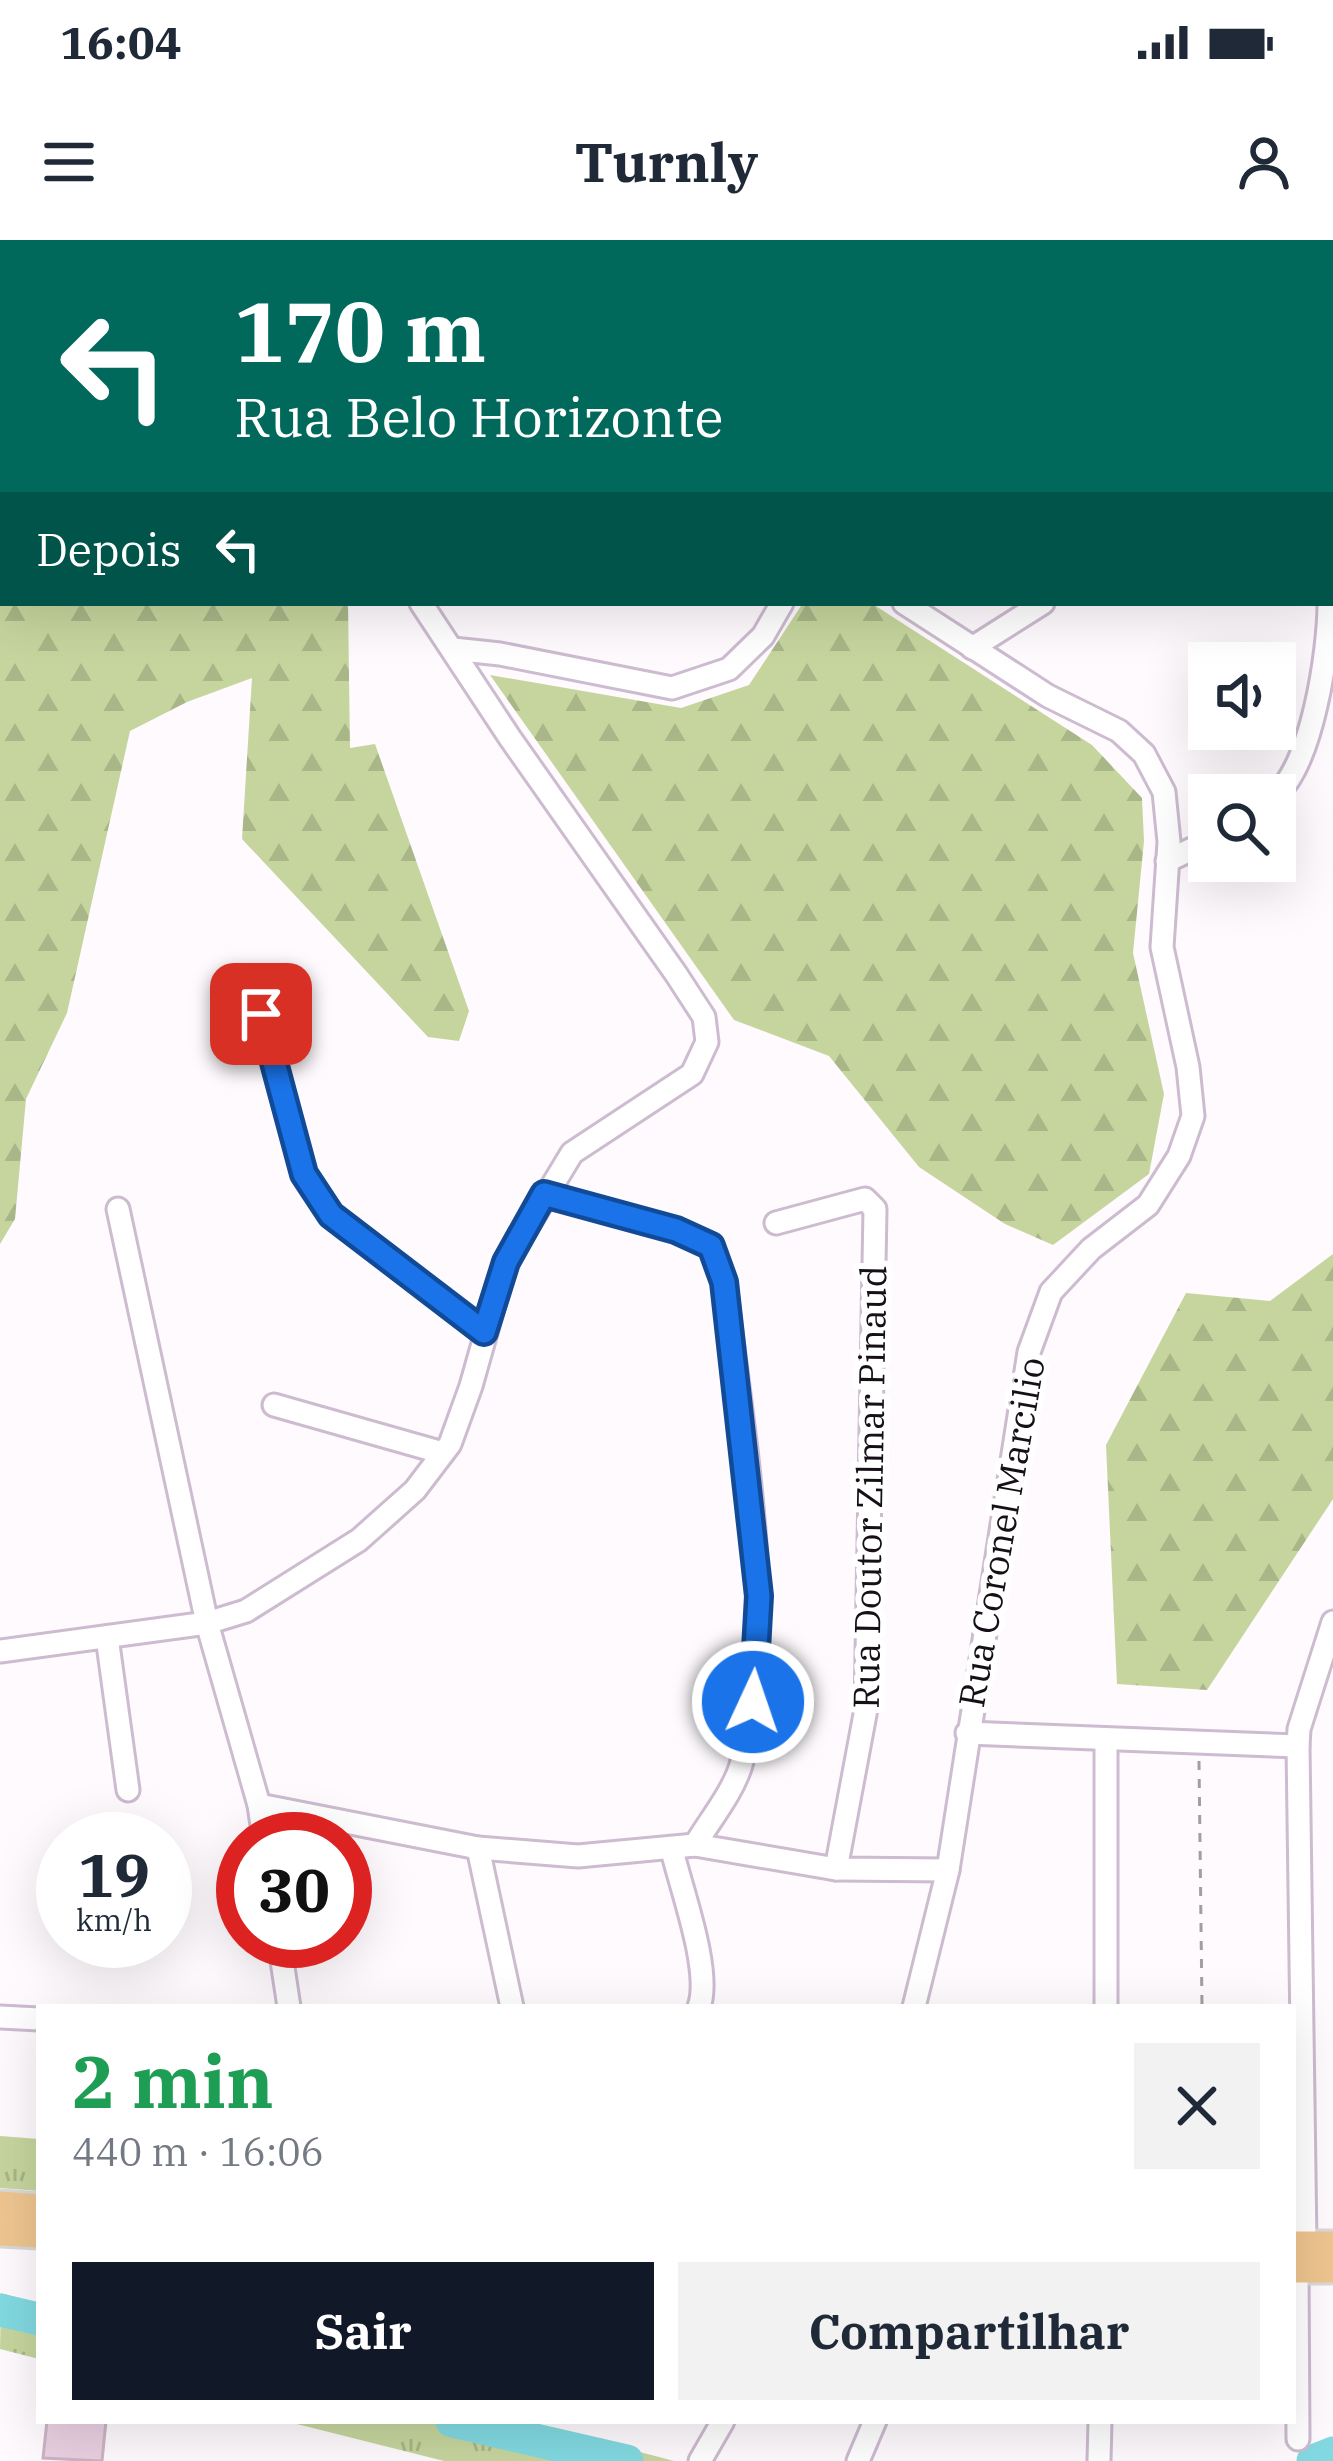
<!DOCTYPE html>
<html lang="pt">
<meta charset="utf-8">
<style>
:root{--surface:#fff;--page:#f2f2f3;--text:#1f2937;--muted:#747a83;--accent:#111827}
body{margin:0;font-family:"IBM Plex Serif",serif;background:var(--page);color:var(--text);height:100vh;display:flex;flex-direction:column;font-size:45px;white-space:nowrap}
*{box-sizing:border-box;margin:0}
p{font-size:39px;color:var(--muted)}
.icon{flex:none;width:66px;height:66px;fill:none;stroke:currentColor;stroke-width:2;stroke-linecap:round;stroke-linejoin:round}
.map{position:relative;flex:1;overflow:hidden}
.details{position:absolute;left:36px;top:1764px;width:1260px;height:420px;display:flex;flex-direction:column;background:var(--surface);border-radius:0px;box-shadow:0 12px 48px #0002}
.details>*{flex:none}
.guide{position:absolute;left:0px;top:0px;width:1335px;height:366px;box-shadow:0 12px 48px #0002;background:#00695c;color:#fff;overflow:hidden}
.buttons{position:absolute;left:1188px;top:402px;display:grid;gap:24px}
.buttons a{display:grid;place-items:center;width:108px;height:108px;border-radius:0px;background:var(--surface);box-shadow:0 12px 48px #0002;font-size:60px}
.speed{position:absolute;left:36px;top:1572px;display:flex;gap:24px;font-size:60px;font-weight:700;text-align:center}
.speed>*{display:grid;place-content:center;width:156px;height:156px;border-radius:50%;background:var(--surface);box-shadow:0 12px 48px #0002;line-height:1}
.speed small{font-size:30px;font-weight:400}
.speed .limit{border:18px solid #d22;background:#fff;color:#111}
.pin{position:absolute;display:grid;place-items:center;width:102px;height:102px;color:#fff;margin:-51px;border-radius:24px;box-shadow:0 6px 18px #0006}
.me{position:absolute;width:132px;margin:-66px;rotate:3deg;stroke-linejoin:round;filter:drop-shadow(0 0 9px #0008)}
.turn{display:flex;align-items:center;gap:42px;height:252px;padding:0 36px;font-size:54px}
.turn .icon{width:156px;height:156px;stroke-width:2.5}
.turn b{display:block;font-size:84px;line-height:102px}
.then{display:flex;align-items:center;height:114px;padding:0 36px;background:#0003;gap:24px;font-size:45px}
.round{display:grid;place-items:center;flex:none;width:126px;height:126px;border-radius:0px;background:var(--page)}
.overview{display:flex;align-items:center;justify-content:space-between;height:204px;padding:0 36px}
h1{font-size:72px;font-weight:700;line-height:90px;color:#1e9e55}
.primary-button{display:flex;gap:24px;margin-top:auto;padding:24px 36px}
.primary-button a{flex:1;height:138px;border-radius:0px;background:var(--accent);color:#fff;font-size:48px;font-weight:700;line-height:138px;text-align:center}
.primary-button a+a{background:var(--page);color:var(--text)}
.status{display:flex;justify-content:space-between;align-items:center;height:84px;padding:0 60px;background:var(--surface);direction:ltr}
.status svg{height:33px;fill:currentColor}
header{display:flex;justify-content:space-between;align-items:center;height:156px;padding:0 36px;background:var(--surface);font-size:54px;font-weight:700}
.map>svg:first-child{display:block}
.grass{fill:url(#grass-tufts)}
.forest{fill:url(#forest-firs)}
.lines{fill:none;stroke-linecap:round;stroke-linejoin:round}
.river{stroke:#82d9e1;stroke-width:33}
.building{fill:#e9d0e2;stroke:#cbb3c4;stroke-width:3}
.minor-casing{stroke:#cdbbd0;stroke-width:27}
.major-casing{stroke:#dad9da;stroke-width:33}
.path{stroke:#a39ea3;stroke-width:3;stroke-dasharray:9 9;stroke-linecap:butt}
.minor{stroke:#fff;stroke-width:21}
.major{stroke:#eec58f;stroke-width:27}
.route-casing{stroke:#114b97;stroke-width:30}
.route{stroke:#1a73e8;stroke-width:21}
.labels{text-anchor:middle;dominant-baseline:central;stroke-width:12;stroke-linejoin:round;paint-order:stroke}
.street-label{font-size:36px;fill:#150f16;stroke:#fff}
</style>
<div class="status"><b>16:04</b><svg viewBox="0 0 49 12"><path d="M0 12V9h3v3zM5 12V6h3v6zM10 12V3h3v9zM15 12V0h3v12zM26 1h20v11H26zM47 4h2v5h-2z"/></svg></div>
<header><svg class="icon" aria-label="menu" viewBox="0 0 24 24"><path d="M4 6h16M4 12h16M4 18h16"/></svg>Turnly<svg class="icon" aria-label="person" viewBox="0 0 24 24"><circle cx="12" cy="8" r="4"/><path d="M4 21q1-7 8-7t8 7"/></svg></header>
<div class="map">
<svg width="1333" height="2221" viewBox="0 0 1333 2221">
<defs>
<pattern id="grass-tufts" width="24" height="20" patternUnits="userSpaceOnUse" patternTransform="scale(3)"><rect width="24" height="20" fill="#c6d59e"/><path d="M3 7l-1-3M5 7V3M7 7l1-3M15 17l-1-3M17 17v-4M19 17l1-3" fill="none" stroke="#a9b687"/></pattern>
<pattern id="forest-firs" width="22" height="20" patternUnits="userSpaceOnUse" patternTransform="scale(3)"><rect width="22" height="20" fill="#c6d59e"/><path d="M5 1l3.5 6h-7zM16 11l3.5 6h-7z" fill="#a9b687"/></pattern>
</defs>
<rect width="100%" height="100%" fill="#fefafe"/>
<!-- grass -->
<g class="grass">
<polygon points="0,1896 39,1899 39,1951 0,1948"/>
<polygon points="1,2053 39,2064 39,2119 0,2109"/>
<polygon points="285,2181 523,2181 674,2221 444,2221"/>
</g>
<!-- forest -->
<g class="forest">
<polygon points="0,0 414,0 415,3 3,3 3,363 348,363 350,508 375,504 469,771 459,801 428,797 242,599 252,438 187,462 130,491 67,773 26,859 15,979 0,1004"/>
<polygon points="803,363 871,363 1092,505 1142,558 1144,601 1133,713 1164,854 1149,934 1053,1005 1005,984 919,927 829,816 734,780 490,435 681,468 749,445"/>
<polygon points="1333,1014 1333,1259 1207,1450 1117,1444 1106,1205 1186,1053 1270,1061"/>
</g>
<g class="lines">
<!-- river -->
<g class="river">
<polyline points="0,2070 39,2079"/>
<polyline points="452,2181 627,2221"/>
<polyline points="1313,2221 1333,2213"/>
</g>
</g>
<!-- building -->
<polygon class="building" points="47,2181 106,2181 102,2221 43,2218"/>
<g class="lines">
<!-- minor casing -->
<g class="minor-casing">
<g id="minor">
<polyline points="1009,0 1029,0"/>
<polyline points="637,3 637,0"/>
<polyline points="1332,263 1333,256"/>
<polyline points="904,363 1048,456 1119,491 1144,514 1164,552 1169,602 1162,707 1188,827 1193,876 1179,916 1148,965 1091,1009 1051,1052 1029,1112 948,1630 914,1767"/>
<polyline points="972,408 1043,363"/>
<polyline points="453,409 500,414 672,448 729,429 763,396 782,363"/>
<path d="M 1275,555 C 1312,526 1329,411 1329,363"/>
<polyline points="1167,621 1209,601"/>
<polyline points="261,774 304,934 331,975 484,1092"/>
<path d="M 545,954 L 676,990 L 711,1006 L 725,1042 C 741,1190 780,1380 741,1525 C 733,1552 710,1580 695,1605"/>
<polyline points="118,969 207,1383 259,1565 264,1599"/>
<polyline points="776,983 865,959 875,969 866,1469 836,1629"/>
<polyline points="274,1165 443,1213"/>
<polyline points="107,1397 128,1550"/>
<polyline points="0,1411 207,1383 246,1371 359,1300 415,1250 450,1204 471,1146 506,1022 572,913 692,834 707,802 704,777 676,734 510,498 421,363"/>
<polyline points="967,1493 1298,1506"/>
<polyline points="259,1565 478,1608 578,1616 695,1605 836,1629 948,1630"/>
<polyline points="478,1608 512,1767"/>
<path d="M 672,1610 C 681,1649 712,1731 699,1767"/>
<polyline points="279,1701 289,1767"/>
<polyline points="1106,1767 1106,1499"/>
<polyline points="0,1777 39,1779"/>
<polyline points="1298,2199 1297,2029 1305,2005 1298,1506 1299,1489 1333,1382"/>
<polyline points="700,2221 723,2181"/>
<polyline points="858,2221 875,2181"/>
<polyline points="1099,2221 1100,2181"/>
</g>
</g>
<!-- major casing -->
<g class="major-casing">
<g id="major">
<polyline points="0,1965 39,1968"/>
<polyline points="0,1992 39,1994"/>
<polyline points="1293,2005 1333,2005"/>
<polyline points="1293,2029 1333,2029"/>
</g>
</g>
<!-- path -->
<polyline class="path" points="1199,1521 1202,1767"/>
<!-- minor -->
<use href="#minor" class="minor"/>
<!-- major -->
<use href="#major" class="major"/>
</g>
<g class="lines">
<!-- route casing -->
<g class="route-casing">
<polyline id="route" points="261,774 304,934 331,975 484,1092 506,1022 544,954 676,990 711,1006 724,1042 759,1356 753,1462"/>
</g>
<!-- route -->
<use href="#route" class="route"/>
</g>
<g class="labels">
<!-- street labels -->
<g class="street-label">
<text transform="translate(869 1247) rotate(-89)">Rua Doutor Zilmar Pinaud</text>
<text transform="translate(1001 1292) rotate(-80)">Rua Coronel Marcilio</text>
</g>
</g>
</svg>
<div class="buttons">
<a><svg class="icon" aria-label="sound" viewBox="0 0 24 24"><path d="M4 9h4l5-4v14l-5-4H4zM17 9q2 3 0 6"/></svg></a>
<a><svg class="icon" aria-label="search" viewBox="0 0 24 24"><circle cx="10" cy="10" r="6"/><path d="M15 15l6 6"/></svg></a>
</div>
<div class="speed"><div>19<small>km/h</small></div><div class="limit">30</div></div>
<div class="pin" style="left:261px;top:774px;background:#d93025"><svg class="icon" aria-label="arrive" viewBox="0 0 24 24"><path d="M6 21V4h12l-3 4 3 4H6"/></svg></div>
<svg class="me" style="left:753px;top:1462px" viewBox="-20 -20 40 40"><circle r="17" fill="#1a73e8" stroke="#fff" stroke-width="3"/><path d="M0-11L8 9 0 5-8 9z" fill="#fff"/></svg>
<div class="guide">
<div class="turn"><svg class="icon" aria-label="left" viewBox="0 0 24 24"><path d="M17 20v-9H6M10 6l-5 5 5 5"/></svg><div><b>170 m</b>Rua Belo Horizonte</div></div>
<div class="then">Depois<svg class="icon" aria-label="left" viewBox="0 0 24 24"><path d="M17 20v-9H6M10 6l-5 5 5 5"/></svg></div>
</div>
<section class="details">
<div class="overview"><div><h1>2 min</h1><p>440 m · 16:06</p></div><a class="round"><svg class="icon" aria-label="close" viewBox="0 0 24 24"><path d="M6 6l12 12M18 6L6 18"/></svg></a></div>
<div class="primary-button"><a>Sair</a><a>Compartilhar</a></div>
</section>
</div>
